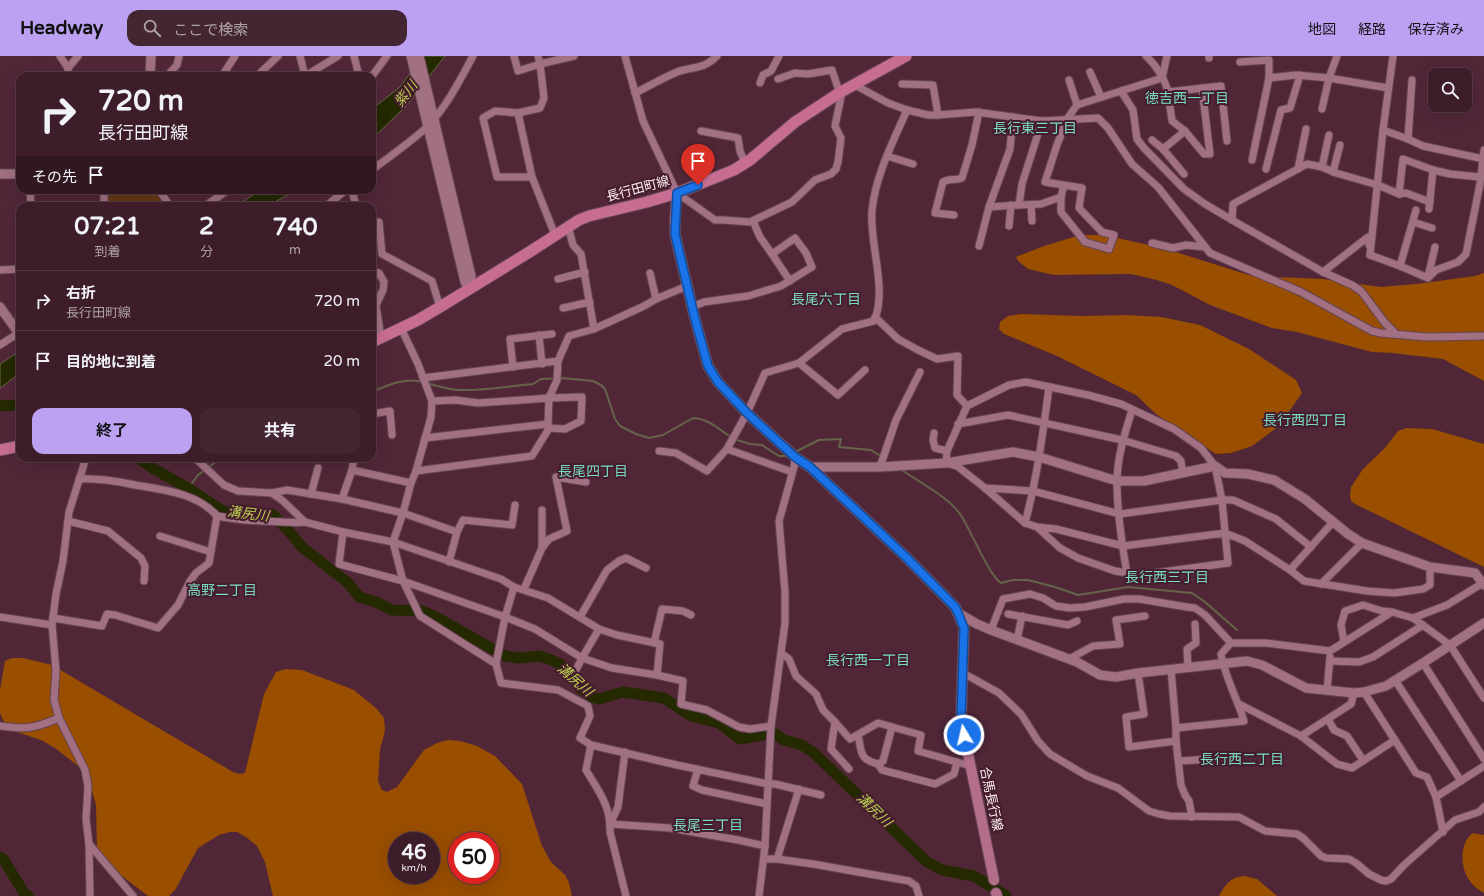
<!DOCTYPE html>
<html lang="ja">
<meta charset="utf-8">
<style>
:root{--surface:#3d1d2a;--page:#442632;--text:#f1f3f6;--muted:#ada2a8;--line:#563b47;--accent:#bca0f2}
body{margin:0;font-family:"Varela Round","Noto Sans JP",sans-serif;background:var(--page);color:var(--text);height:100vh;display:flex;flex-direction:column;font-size:15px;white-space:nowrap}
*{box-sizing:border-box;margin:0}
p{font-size:13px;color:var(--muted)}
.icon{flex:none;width:22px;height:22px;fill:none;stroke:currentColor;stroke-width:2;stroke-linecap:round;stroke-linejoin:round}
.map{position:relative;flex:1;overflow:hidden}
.side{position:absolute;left:16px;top:146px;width:360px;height:260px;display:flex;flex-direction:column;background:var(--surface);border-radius:12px;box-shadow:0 4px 16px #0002,0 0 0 1px var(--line)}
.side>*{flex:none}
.top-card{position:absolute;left:16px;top:16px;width:360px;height:122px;border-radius:12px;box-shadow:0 4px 16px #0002,0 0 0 1px var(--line);background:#3d1d2a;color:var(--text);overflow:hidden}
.fabs{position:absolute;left:1428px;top:12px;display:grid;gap:8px}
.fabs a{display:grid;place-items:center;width:44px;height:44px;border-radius:8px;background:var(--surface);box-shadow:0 4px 16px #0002,0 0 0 1px var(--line);font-size:20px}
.speed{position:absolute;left:388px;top:776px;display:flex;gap:8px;font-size:20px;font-weight:700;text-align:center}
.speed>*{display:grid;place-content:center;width:52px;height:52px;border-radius:50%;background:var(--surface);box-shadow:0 4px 16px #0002,0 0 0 1px var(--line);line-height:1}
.speed small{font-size:10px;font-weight:400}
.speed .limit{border:6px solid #d22;background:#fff;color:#111}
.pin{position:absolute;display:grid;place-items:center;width:34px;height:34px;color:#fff;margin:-41px -17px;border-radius:50% 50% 50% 0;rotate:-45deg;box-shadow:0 0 4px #0007}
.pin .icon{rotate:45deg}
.me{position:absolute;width:44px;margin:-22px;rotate:351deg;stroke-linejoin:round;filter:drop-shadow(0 0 3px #0008)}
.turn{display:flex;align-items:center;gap:14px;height:84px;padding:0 16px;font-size:18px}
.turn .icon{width:52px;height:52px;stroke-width:2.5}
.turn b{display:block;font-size:28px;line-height:34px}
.then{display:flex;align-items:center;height:38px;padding:0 16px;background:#0003;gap:8px;font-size:15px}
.eta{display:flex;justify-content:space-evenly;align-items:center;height:68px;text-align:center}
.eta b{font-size:24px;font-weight:700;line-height:28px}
.button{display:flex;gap:8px;margin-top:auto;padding:8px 16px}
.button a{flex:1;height:46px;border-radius:12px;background:var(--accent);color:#111;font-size:16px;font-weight:700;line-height:46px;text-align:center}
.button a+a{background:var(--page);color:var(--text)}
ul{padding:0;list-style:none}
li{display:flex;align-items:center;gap:12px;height:60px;padding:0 16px;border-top:1px solid var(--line)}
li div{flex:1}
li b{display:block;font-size:15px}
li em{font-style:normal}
header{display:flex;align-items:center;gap:24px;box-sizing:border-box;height:56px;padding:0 20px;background:var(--accent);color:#111}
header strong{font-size:19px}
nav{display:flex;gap:22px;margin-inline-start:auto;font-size:14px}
.search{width:280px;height:36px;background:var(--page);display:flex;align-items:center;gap:10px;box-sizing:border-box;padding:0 14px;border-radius:12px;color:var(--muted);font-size:15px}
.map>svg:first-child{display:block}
.green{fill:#643917}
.forest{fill:#994e00;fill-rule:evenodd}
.water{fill:#242900;stroke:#656449}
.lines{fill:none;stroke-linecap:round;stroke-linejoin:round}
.stream{stroke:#656449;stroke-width:2}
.river{stroke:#242900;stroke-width:11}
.minor-casing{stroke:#654452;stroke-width:9}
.tertiary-casing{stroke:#654452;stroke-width:11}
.secondary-casing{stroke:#654452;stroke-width:12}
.primary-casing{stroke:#654452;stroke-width:13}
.minor{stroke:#a17082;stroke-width:7}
.tertiary{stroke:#a17082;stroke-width:9}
.secondary{stroke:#b46e8a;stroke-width:10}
.primary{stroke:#c76d92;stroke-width:11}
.route-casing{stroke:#114b97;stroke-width:10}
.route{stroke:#1a73e8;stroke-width:7}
.labels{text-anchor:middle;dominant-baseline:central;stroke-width:4;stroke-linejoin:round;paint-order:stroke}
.street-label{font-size:13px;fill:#feedf3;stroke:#451d2d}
.water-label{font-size:14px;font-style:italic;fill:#bbcc50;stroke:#451d2d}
.neighbourhood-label{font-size:14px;fill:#78dac2;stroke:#451d2d}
</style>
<header>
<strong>Headway</strong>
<div class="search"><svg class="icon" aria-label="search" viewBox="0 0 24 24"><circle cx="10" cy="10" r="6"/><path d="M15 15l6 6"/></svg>ここで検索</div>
<nav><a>地図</a><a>経路</a><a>保存済み</a></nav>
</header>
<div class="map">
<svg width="1484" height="840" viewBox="0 0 1484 840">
<rect width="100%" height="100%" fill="#512738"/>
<!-- green -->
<polygon class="green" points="106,134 154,134 164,150 107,150"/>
<!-- forest -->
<g class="forest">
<polygon points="1080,179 1103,179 1163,192 1252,220 1323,223 1381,231 1416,228 1475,220 1484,217 1484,325 1443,303 1393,297 1372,296 1297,276 1272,272 1210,249 1172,229 1157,224 1131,218 1054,219 1028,213 1018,205 1016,201 1044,190"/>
<polygon points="1021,258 1082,260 1126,259 1161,261 1200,269 1249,293 1296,324 1302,337 1279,370 1252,390 1231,397 1216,398 1156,358 1136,339 1057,300 1004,278 999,273 1000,266 1008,260"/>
<polygon points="1406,372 1432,373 1484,388 1484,511 1355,448 1351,445 1350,440 1351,431 1363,413 1385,392 1398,375"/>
<path d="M 12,602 L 23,602 L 52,609 L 233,716 L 240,718 L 245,717 L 264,638 L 276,616 L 286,613 L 302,614 L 354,634 L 377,653 L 384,662 L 385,674 L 380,694 L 378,725 L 382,734 L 387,736 L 397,731 L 424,694 L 437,687 L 448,684 L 460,685 L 477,690 L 495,700 L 522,728 L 542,790 L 551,806 L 565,819 L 569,827 L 572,840 L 273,840 L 265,806 L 257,790 L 246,781 L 237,776 L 230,776 L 219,779 L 198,792 L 175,834 L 169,840 L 148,840 L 118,817 L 97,794 L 96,749 L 89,724 L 82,713 L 55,692 L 41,684 L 14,675 L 3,664 L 0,657 L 0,634 L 5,605 ZM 397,785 L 431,785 L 431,819 L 397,819 ZM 457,785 L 491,785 L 491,819 L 457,819 Z"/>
<path d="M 1473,777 L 1484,779 L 1484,837 C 1479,834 1473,830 1470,825 C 1460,813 1459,786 1473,777 Z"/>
<path d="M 1245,820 L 1257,823 L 1277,840 L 1219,840 C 1226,828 1230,821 1245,820 Z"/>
</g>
<!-- water -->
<g class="water">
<polygon points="423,0 445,0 406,50 372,83 372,53 400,31"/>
<polygon points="261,134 297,134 267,150 236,150"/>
<polygon points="20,295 20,317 0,332 0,308"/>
</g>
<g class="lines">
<!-- stream -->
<g class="stream">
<path d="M 427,327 C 437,330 447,333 458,334 C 483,335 508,330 533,328 L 541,323 L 562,322 L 593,325 L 601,329 L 605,333 L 615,363 L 620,370 L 636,378 L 649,382 L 663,379 L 693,362 C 707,362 720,374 731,381"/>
<path d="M 372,336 C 388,329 405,321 423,326"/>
<polyline points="734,383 750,388 762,389 779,400 788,400"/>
<polyline points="795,396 819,384 841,383 839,391 871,394 882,401"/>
<path d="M 900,413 C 918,425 948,441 960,458 C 970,472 989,520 1001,527 L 1013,524 L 1028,524 L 1055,531 L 1078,539 L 1128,531 L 1192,537 L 1205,546 L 1237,574"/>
<polyline points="188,432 198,419 221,402"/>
</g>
<!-- river -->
<g class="river">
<polyline points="0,350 20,349"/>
<path d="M 138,402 L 154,413 L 188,432 L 223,455 L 252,460 L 272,458 L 288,474 L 302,491 L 347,526 C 351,531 355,535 359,541 L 376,546 L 392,554 L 422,555 L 436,561 L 505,600 L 519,602 L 539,600 L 549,603 L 560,608 L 571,619 L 580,632 L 592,641 L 599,643 L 623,636 L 664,642 L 691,660 L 719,667 L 740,683 L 774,677 L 784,684 L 802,689 L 814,697 L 927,806 L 942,814 L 974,820 L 1006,840"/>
<polyline points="0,801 4,804 24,837 28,840"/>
</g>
<!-- minor casing -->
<g class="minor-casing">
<g id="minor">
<polyline points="60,0 68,12 68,20"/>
<polyline points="300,0 305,20"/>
<polyline points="354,0 359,20"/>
<polyline points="514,0 518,15 540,8 538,0"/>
<polyline points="625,0 643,65 677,137 715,164 724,164 750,166 792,146 815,124 831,118 836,113 838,106 841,82 835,70 841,41 832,14 808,18 795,17 778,23"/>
<path d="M 1146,0 C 1156,9 1165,23 1168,36"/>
<polyline points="1209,2 1209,0"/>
<polyline points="1240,6 1269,4 1269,22 1296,19 1329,22 1388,32"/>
<polyline points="68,12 78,0"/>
<polyline points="1090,16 1101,41"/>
<polyline points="167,20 177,9 179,0"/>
<polyline points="222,20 235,0"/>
<polyline points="257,20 278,0"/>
<polyline points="305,20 338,0"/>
<polyline points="372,20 387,0"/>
<polyline points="1069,24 1077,49"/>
<polyline points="760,27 763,19 771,15 779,0"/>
<polyline points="853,28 888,47 907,54 928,59 938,59 976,56 1042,65 1098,62 1108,72 1132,108 1158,131 1210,197 1301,236 1372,275 1381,277 1427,281 1484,280"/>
<polyline points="902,28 933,29 938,59"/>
<polyline points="1202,32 1210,98 1204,98 1185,75 1172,65 1168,36 1221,30 1227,85"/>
<polyline points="1121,35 1133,54 1137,83 1144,92 1184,133 1205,148 1232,164 1323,216 1352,229 1361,235 1385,267 1396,278"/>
<path d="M 635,37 C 649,30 663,22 677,16 C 693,10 703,14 717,0"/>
<polyline points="1322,53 1329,22 1337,0"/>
<polyline points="518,57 495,55 483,62 497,121 532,121"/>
<polyline points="1042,65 1022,128 1019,149 1041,148 1061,141"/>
<polyline points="1383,74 1408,83 1423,90 1484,103"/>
<polyline points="701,75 738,82 740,95 745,107"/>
<polyline points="1408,83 1412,24"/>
<polyline points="1152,84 1163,93 1185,75"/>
<polyline points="1163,93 1184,118"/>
<polyline points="887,100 913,108"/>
<polyline points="1252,104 1269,22"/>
<polyline points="1322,111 1329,79"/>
<polyline points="1266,113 1281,54 1290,52 1300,19"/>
<polyline points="1298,113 1306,73"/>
<path d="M 372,114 C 390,100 411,86 428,70 C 447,50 460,24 473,0"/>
<polyline points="1433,114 1450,118 1480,121"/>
<polyline points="1333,116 1340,89"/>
<polyline points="1064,129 1061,141 1061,156 1085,186 1109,193 1114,179 1102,176 1079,152 1082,132 1045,126 1057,89 1067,63 1077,49 1162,22 1167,0"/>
<polyline points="30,134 31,150"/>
<polyline points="104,134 104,150"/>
<polyline points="159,134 170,150"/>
<polyline points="352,134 356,150"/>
<polyline points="1399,138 1406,137 1430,146"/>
<polyline points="1031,149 1032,165"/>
<polyline points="205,150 228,134"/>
<polyline points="326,150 346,134"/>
<polyline points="989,151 1019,149"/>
<path d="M 954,159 L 935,157 L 943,126 C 950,122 955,125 962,122 L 972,89 L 979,56"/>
<polyline points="1232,164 1233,148 1307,108 1322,111 1336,117 1378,129 1399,138 1403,103 1433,114 1429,153"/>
<polyline points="753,165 760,181 772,198"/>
<polyline points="1413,166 1432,172"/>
<polyline points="372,168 379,166 382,198 432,225 440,251"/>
<polyline points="568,170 573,189 581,198 594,273"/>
<polyline points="1009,170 1011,149"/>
<polyline points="555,179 532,121 518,57 540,52 544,42 540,8 574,0"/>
<polyline points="1152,187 1173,192 1186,189 1205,191"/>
<polyline points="979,190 989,151 1010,93 1013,61"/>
<polyline points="1370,199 1400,210 1428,222 1436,214 1458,206 1466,198 1480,128 1484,94"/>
<polyline points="1370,199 1383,74 1393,0"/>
<polyline points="1400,210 1416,154"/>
<polyline points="0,214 20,213"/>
<polyline points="372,215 379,217 384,226 383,234 376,249 381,282"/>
<polyline points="1323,216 1368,181 1369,189"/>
<polyline points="650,217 656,243"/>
<polyline points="1428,221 1435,191"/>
<polyline points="558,223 585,216"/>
<polyline points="692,251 704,246 748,240 781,230 812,211 806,197 795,182 772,198 790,225"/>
<polyline points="563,252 590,246"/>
<polyline points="875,261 898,283 918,294 937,303 958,300 957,339 967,350"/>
<polyline points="401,272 418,308 432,345 431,361 416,415 411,427 403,457 393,486 403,525 420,560 496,608"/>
<polyline points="539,279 542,308"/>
<polyline points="0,289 20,276"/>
<polyline points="799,307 838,339 865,314"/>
<polyline points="513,311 510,283 552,278"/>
<polyline points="423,322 558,305 569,280 594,273 644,250 656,243 687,230"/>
<polyline points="432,345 455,344 478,347 549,342 548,368"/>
<polyline points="372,358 390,355 392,379"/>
<polyline points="958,368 1008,359 1122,384 1176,400 1181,405 1183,417"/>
<polyline points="548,372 565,373 581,365 582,341 549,342 557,324 558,305"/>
<polyline points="934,377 933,384 935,392 947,395"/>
<polyline points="727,393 792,416"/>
<path d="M 659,395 L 676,397 L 707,415 L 727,393 L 747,357 L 765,317 L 799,307 L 842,273 L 874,265 C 888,234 869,187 872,154 C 876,118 893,86 907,54"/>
<polyline points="86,402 69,456 63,505 56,538 52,569 56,614 54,644 59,662 85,714 88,730 86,763 89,788 90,840"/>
<polyline points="195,402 224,429 238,435 272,437 287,434 342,443 403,457 457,476 449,506"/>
<polyline points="880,411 896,364 920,316"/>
<polyline points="352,414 411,427"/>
<polyline points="416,415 532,400 548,374 548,368 425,382"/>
<polyline points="985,432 1033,435 1120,458 1222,444 1233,444 1276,463 1311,491"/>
<polyline points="272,437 283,445 305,466 343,476 393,486 501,523 514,531 548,542 599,573 617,579 660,588 657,619"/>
<polyline points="311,438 318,412"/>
<polyline points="342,443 352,414 354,402"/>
<path d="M 217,460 C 241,465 259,465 283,466 C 291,466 298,467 305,466"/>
<polyline points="68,465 108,475 141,502 145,510 144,525"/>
<path d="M 1025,467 C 1037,422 1043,377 1049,331"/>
<polyline points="1037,471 1060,492 1078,502 1115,515 1140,519 1228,507 1222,444 1215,410 1201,392 1174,373 1121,348 1088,339 1026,326 1009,329 967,350 947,395 946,407 957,410 985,432 1025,467 1037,471 1056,473 1123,490 1225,477 1245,485 1290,514 1304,525 1367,535 1394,537 1423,533 1430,529 1430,511"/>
<polyline points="343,476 339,508 403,525 505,561 535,573 582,602 612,612 657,619 683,625 681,648 707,654 739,671 750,673 771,670"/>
<polyline points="457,476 463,464 512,469 515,449"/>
<polyline points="160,480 211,496"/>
<polyline points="542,492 549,483 567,475 556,421 586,426"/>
<polyline points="1290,514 1333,466"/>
<path d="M 1127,518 C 1122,489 1117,455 1117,426 C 1117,401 1125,377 1132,354"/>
<polyline points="1321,528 1362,487"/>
<polyline points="514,531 505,561 496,608 501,627 558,634 588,650 590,660 580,682 591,689 677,709 768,728 775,728 821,739"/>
<polyline points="524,533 542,492 542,454"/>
<polyline points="1008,558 1068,569 1077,565"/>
<polyline points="0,561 52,569"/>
<polyline points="580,561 607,514 619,505 626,502 646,512"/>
<path d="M 53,562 L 102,570 L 107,558 L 115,559 L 158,572 L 178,549 L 190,525 L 196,517 L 209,507 L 217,460 C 197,437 164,434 135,429 C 116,425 99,422 79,423"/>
<polyline points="1413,562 1447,549 1483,527"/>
<polyline points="991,574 1003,543 1030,538 1043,542 1056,550 1070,552 1085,551 1124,543 1139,543 1187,551 1195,552 1205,559 1231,587 1266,587 1330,595 1392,556 1413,562 1450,589 1484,642"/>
<polyline points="1017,584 1022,560"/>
<polyline points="1344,586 1341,569 1345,555 1363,549 1382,555 1392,556"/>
<polyline points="654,587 662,553 683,555 691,559"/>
<polyline points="781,597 789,603 796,620 816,638 823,654 835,666 831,693 849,713"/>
<polyline points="1069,603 1093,590 1120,588 1116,564 1145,560"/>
<polyline points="1330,605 1359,606 1373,601 1423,569"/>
<polyline points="1423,607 1484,703"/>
<polyline points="1188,612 1187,593 1196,587 1195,568"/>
<path d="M 1171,613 L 1176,672 L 1244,665 C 1237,642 1225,621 1221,598 L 1231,587"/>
<polyline points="963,617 999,637 1021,658 1038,685 1050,698 1087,720 1118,732 1149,755 1159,758 1170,760 1239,761 1265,775 1297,778 1303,782 1321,800 1326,802 1349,803 1356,807 1369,818 1381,824 1386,825 1391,823 1404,809 1455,764 1479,756 1484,751"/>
<polyline points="1138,617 1144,658 1126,661 1129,691 1176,685 1176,672"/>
<polyline points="571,624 582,602 599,573"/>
<polyline points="1395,624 1461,725"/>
<polyline points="1327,635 1330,601"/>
<polyline points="1364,636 1416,717 1427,721 1436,741 1443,776"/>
<polyline points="1239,648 1301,680 1337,708 1352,712 1395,684"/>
<polyline points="1328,663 1334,674 1347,680 1363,704"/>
<polyline points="835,666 850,683 878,667 921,679 918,695 971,710"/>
<path d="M 0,670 C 26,674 35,672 59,662"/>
<polyline points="892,671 883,705 878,708 882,714 935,728 954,718 957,706"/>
<path d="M 858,679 C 862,697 859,703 878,708"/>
<polyline points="1301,680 1351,648 1354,637"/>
<polyline points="1176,685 1181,729 1185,739 1189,745 1192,761"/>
<path d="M 591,689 L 586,714 C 599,736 611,750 610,776 L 626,840"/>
<polyline points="1179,705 1213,703"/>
<polyline points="698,713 693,730 702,734 767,748"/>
<polyline points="1436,741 1484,710"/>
<polyline points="610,768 670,772 738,784 765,790"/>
<polyline points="610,768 618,751 625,696"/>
<polyline points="89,788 133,840"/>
<polyline points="764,803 777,803 813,808 909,825 916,830 919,840"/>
<polyline points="777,803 799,733"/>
<polyline points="759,840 765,790 771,670 785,567 785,536 779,465 794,411 795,401"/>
</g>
</g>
<!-- tertiary casing -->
<g class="tertiary-casing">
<g id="tertiary">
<polyline points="411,0 465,226 469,233"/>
<polyline points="419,0 471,220 469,233"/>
<polyline points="150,20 151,0"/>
<polyline points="0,118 20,118"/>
<polyline points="0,251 20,279"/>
<polyline points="810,411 880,411 946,407 1013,396 1039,401 1117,425 1144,425 1215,410 1225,417 1248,418 1274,424 1305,443 1348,478 1362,487 1430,511 1475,517 1484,529"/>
<polyline points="958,557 977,568 991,574 1077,606 1100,619 1116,621 1138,617 1247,605 1262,609 1306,632 1354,637 1364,636 1386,630 1423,607 1484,567"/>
</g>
</g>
<!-- secondary casing -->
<g class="secondary-casing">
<g id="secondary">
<polyline points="677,137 675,164 675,178 695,263 708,310 718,326 747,357 795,401 810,411 908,503 955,551 958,557 964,572 961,664 994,824"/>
<polyline points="996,837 997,840"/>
</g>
</g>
<!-- primary casing -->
<g class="primary-casing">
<g id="primary">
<polyline points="372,286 418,264 440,251 531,195 579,164 589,160 647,146 677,137 734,114 750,104 795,66 839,37 906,0"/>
<polyline points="0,394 20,390"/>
</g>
</g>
<!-- minor -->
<use href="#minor" class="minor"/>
<!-- tertiary -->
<use href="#tertiary" class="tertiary"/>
<!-- secondary -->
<use href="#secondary" class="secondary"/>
<!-- primary -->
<use href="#primary" class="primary"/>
</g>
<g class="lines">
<!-- route casing -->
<g class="route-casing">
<polyline id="route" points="698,129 677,137 675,178 695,263 708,310 718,326 747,357 773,381 795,401 810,411 908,503 955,551 958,557 964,572 961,664 964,679"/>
</g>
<!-- route -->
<use href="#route" class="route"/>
</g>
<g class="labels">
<!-- street labels -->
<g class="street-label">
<text transform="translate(638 133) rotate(-15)">長行田町線</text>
<text transform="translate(991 743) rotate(78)">合馬長行線</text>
</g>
<!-- water labels -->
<g class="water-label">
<text transform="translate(406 38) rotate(-52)">紫川</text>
<text transform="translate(248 458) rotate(7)">溝尻川</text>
<text transform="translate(575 624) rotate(41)">溝尻川</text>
<text transform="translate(874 754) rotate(44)">溝尻川</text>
</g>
<!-- neighbourhood labels -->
<g class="neighbourhood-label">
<text x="1187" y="42">徳吉西一丁目</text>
<text x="1035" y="72">長行東三丁目</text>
<text x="826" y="243">長尾六丁目</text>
<text x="1305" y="364">長行西四丁目</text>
<text x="593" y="415">長尾四丁目</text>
<text x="1167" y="521">長行西三丁目</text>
<text x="222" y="534">高野二丁目</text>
<text x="868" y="604">長行西一丁目</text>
<text x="1242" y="703">長行西二丁目</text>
<text x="708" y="769">長尾三丁目</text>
</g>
</g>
</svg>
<div class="fabs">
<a><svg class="icon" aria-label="search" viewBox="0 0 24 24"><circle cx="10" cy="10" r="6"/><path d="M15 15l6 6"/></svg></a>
</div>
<div class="speed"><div>46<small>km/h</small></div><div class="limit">50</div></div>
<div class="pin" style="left:698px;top:129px;background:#d93025"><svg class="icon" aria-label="arrive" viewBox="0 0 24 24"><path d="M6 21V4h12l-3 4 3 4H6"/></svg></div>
<svg class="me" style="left:964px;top:679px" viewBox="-20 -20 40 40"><circle r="17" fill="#1a73e8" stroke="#fff" stroke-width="3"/><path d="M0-11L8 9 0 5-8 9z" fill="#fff"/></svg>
<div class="top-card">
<div class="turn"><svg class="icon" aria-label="right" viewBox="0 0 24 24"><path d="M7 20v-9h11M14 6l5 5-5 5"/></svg><div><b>720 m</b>長行田町線</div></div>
<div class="then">その先<svg class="icon" aria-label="arrive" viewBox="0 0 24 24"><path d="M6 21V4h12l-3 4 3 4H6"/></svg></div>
</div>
<section class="side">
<div class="eta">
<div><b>07:21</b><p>到着</p></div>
<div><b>2</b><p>分</p></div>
<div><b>740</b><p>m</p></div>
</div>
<ul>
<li><svg class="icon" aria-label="right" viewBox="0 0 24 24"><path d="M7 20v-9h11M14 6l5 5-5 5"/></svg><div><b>右折</b><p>長行田町線</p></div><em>720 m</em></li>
<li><svg class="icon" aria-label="arrive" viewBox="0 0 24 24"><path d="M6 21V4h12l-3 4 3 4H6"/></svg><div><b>目的地に到着</b></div><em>20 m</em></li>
</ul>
<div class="button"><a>終了</a><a>共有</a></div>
</section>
</div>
